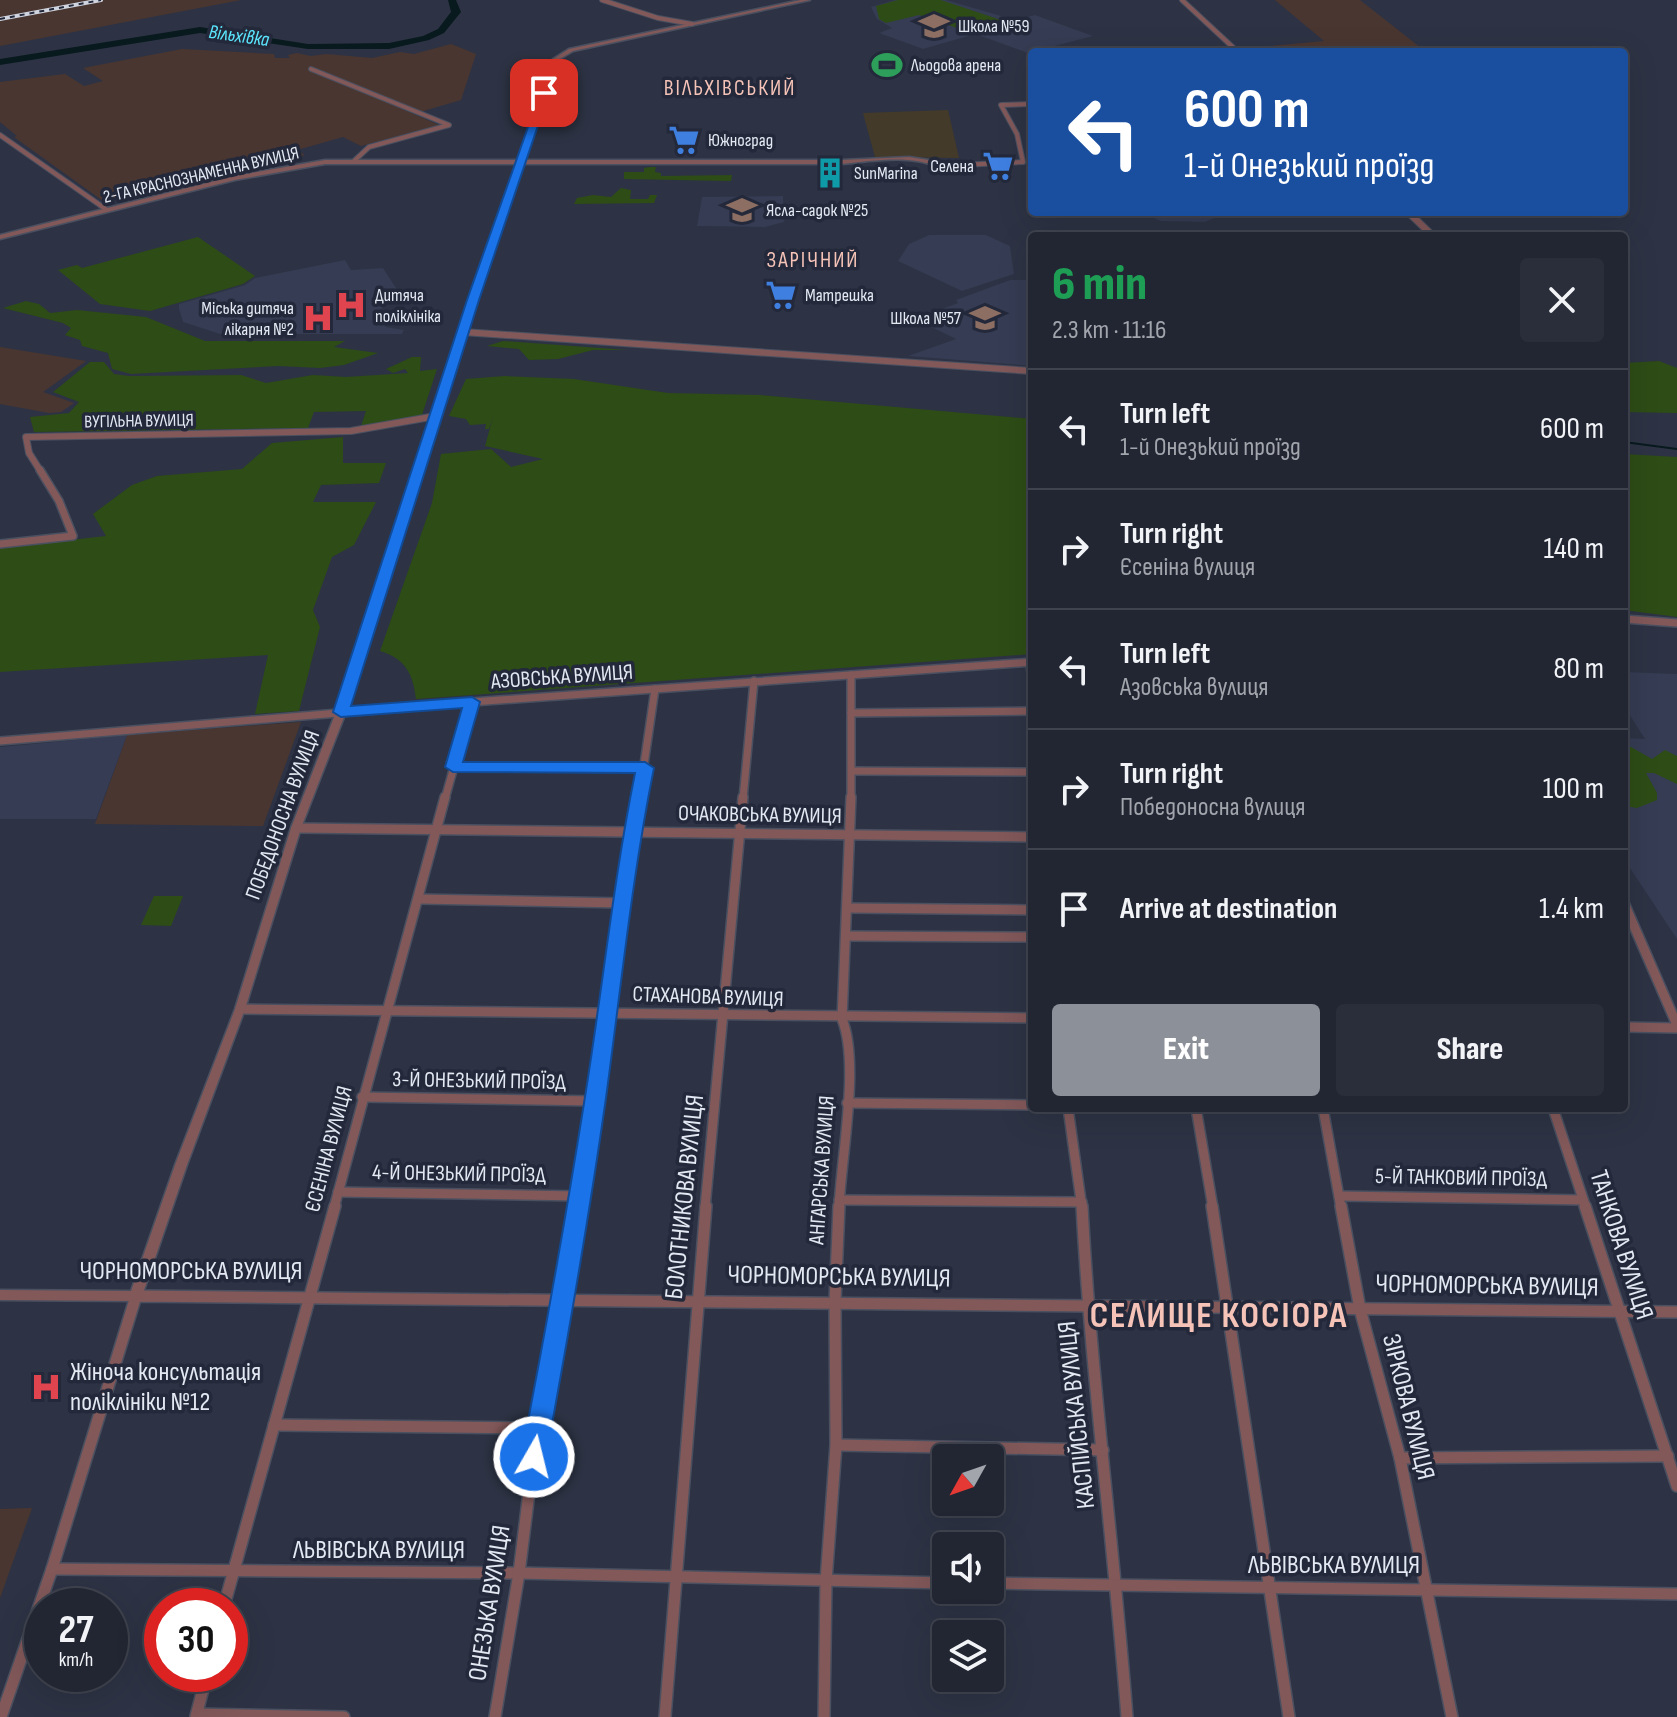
<!DOCTYPE html>
<meta charset="utf-8">
<style>
:root{--surface:#222633;--page:#2a2e3b;--text:#f1f3f6;--muted:#a2a5ac;--line:#3f434e;--accent:#8c9099}
body{margin:0;font-family:"Sofia Sans Condensed",sans-serif;background:var(--page);color:var(--text);height:100vh;display:flex;flex-direction:column;font-size:30px;white-space:nowrap}
*{box-sizing:border-box;margin:0}
p{font-size:26px;color:var(--muted)}
.icon{flex:none;width:44px;height:44px;fill:none;stroke:currentColor;stroke-width:2;stroke-linecap:round;stroke-linejoin:round}
.map{position:relative;flex:1;overflow:hidden}
.sheet{position:absolute;left:1028px;top:232px;width:600px;height:880px;display:flex;flex-direction:column;background:var(--surface);border-radius:8px;box-shadow:0 8px 32px #0002,0 0 0 2px var(--line)}
.sheet>*{flex:none}
.guide{position:absolute;left:1028px;top:48px;width:600px;height:168px;border-radius:8px;box-shadow:0 8px 32px #0002,0 0 0 2px var(--line);background:#1a4fa0;color:#fff;overflow:hidden}
.needle{width:52px;rotate:230deg}
.fabs{position:absolute;left:932px;top:1444px;display:grid;gap:16px}
.fabs a{display:grid;place-items:center;width:72px;height:72px;border-radius:8px;background:var(--surface);box-shadow:0 8px 32px #0002,0 0 0 2px var(--line);font-size:40px}
.speed{position:absolute;left:24px;top:1588px;display:flex;gap:16px;font-size:40px;font-weight:700;text-align:center}
.speed>*{display:grid;place-content:center;width:104px;height:104px;border-radius:50%;background:var(--surface);box-shadow:0 8px 32px #0002,0 0 0 2px var(--line);line-height:1}
.speed small{font-size:20px;font-weight:400}
.speed .limit{border:12px solid #d22;background:#fff;color:#111}
.pin{position:absolute;display:grid;place-items:center;width:68px;height:68px;color:#fff;margin:-34px;border-radius:16px;box-shadow:0 4px 12px #0006}
.me{position:absolute;width:88px;margin:-44px;rotate:8deg;stroke-linejoin:round;filter:drop-shadow(0 0 6px #0008)}
.turn{display:flex;align-items:center;gap:28px;height:168px;padding:0 24px;font-size:36px}
.turn .icon{width:104px;height:104px;stroke-width:2.5}
.turn b{display:block;font-size:56px;line-height:68px}
.round{display:grid;place-items:center;flex:none;width:84px;height:84px;border-radius:8px;background:var(--page)}
.headline{display:flex;align-items:center;justify-content:space-between;height:136px;padding:0 24px}
h1{font-size:48px;font-weight:800;line-height:60px;color:#1e9e55}
.cta{display:flex;gap:16px;margin-top:auto;padding:16px 24px}
.cta a{flex:1;height:92px;border-radius:8px;background:var(--accent);color:#fff;font-size:32px;font-weight:800;line-height:92px;text-align:center}
.cta a+a{background:var(--page);color:var(--text)}
ul{padding:0;list-style:none}
li{display:flex;align-items:center;gap:24px;height:120px;padding:0 24px;border-top:2px solid var(--line)}
li div{flex:1}
li b{display:block;font-size:30px}
li em{font-style:normal}
.map>svg:first-child{display:block}
.commercial{fill:#443a29}
.industrial{fill:#4a3630}
.built{fill:#353c53}
.green{fill:#2d4c16}
.lines{fill:none;stroke-linecap:round;stroke-linejoin:round}
.stream{stroke:#081a1e;stroke-width:2}
.river{fill:#081a1e;fill-rule:evenodd}
.minor-far4-casing{stroke:#4a5060;stroke-width:6}
.minor-far3-casing{stroke:#4a5060;stroke-width:8}
.minor-far2-casing{stroke:#4a5060;stroke-width:10}
.minor-far1-casing{stroke:#4a5060;stroke-width:12}
.minor-casing{stroke:#4a5060;stroke-width:14}
.tertiary-casing{stroke:#4a5060;stroke-width:3}
.minor-far4{stroke:#825859;stroke-width:4}
.minor-far3{stroke:#825859;stroke-width:6}
.minor-far2{stroke:#825859;stroke-width:7}
.minor-far1{stroke:#825859;stroke-width:9}
.minor{stroke:#825859;stroke-width:11}
.tertiary{fill:#825859;fill-rule:evenodd}
.rail-casing{stroke:#cfd4df;stroke-width:4}
.rail{stroke:#23293a;stroke-width:2;stroke-dasharray:5;stroke-linecap:butt}
.route{fill:#1a73e8;stroke:#114b97;stroke-width:2}
.labels{text-anchor:middle;dominant-baseline:central;stroke-width:7;stroke-linejoin:round;paint-order:stroke}
.far-poi-label{font-size:18px;fill:#e3e8f3;stroke:#23293a;text-anchor:start}
.far-street-label{font-size:18px;fill:#e3e8f3;stroke:#23293a}
.far-water-label{font-size:20px;font-style:italic;fill:#5be6fe;stroke:#23293a}
.far-quarter-label{font-size:22px;letter-spacing:2px;fill:#f5c3b7;stroke:#23293a}
.street-label{font-size:22px;fill:#e3e8f3;stroke:#23293a}
.near-street-label{font-size:26px;fill:#e3e8f3;stroke:#23293a}
.near-poi-label{font-size:26px;fill:#e3e8f3;stroke:#23293a;text-anchor:start}
.near-district-label{font-size:36px;font-weight:bold;letter-spacing:2px;fill:#f5c3b7;stroke:#23293a}
</style>
<div class="map">
<svg width="1677" height="1717" viewBox="0 0 1677 1717">
<rect width="100%" height="100%" fill="#2d3344"/>
<!-- commercial -->
<polygon class="commercial" points="948,110 959,158 875,157 863,113"/>
<!-- industrial -->
<g class="industrial">
<polygon points="0,0 241,0 0,46"/>
<polygon points="1275,0 1360,0 1426,52 1264,52 1258,47 1324,41"/>
<polygon points="451,44 476,54 461,100 420,112 318,69 312,70 439,125 361,146 343,137 297,150 305,155 225,176 218,172 103,201 14,137 17,136 0,122 0,82 65,74 84,86 103,81 83,68 182,49 274,54 275,58 290,58 288,55 297,53 311,56 326,54 372,58 400,52 414,54"/>
<polygon points="0,347 86,361 43,392 74,403 61,412 49,413 0,404"/>
<polygon points="301,722 263,826 95,824 127,735"/>
<polygon points="32,1508 0,1598 0,1509"/>
</g>
<!-- built -->
<g class="built">
<polygon points="895,0 946,0 1008,18 963,30 972,35 923,49 879,33 892,28 877,19 871,7"/>
<polygon points="1035,15 1093,36 1028,53 970,32"/>
<polygon points="783,196 784,222 765,227 697,226 702,197"/>
<polygon points="1140,212 1229,212 1205,222 1161,221"/>
<polygon points="929,235 986,235 1010,246 1014,274 962,291 898,261 909,244"/>
<polygon points="345,260 351,270 383,268 398,291 377,313 386,327 404,330 402,334 220,334 183,322 179,309 179,304 245,285 255,278"/>
<polygon points="1010,280 1032,280 1032,366 908,356 956,339 923,323 950,314 942,309 958,303 956,300"/>
<polygon points="1625,672 1677,674 1677,939 1624,859 1624,738 1645,739 1624,706"/>
<polygon points="127,735 96,819 0,819 0,747"/>
</g>
<!-- green -->
<g class="green">
<polygon points="898,0 941,0 1001,20 963,30 919,15 886,23 879,19 876,6"/>
<polygon points="650,167 656,167 655,172 661,173 661,176 732,175 731,181 624,179 624,172 644,172 644,168"/>
<polygon points="621,188 631,190 630,199 648,199 650,195 657,195 654,203 574,204 577,198 593,195 611,197"/>
<polygon points="198,237 255,276 243,284 150,311 100,304 58,270 77,265 82,268"/>
<polygon points="26,301 39,304 50,313 77,310 146,317 205,341 345,341 334,347 378,353 344,365 320,368 279,366 131,374 112,369 108,353 82,346 80,340 65,335 71,328 63,323 3,308"/>
<polygon points="503,341 627,350 593,350 558,359 529,360 519,349 487,346"/>
<polygon points="412,357 421,357 420,371 437,369 422,415 361,426 366,411 314,412 308,428 34,432 30,417 69,413 79,402 53,392 90,362 104,362 114,374 129,376 241,375 266,383 313,375 346,377 408,373 405,369 393,373 386,369"/>
<polygon points="1659,361 1677,368 1677,413 1624,412 1624,363"/>
<path d="M 505,376 L 574,379 L 668,393 L 759,395 L 1032,419 L 1032,654 L 416,699 C 413,674 406,659 380,651 L 432,503 L 441,454 L 491,449 L 511,467 L 543,459 L 485,446 L 493,417 L 489,429 L 485,429 L 486,424 L 470,425 L 466,419 L 449,416 L 466,379 Z"/>
<polygon points="343,437 343,463 386,463 379,483 321,485 313,502 376,502 354,545 332,557 313,610 320,627 299,711 255,714 268,655 0,672 0,548 106,536 93,514 132,485 157,476 242,469 272,443"/>
<polygon points="1624,454 1677,457 1677,617 1624,610"/>
<polygon points="1624,743 1652,759 1665,750 1677,756 1677,784 1654,773 1646,773 1657,793 1657,800 1637,808 1624,806"/>
<polygon points="154,896 183,896 171,926 141,925"/>
</g>
<g class="lines">
<!-- stream -->
<polyline class="stream" points="1624,442 1677,449"/>
<!-- river -->
<polygon class="river" points="448,0 456,0 461,12 444,33 429,40 389,49 308,49 200,33 0,65 0,59 200,27 308,44 389,43 423,36 438,29 451,12"/>
<!-- minor-far4 casing -->
<g class="minor-far4-casing">
<g id="minor-far4">
<polyline points="602,0 658,18 692,24"/>
<polyline points="1182,0 1238,52"/>
<polyline points="311,69 449,125 369,147 354,161"/>
<polyline points="0,135 107,210"/>
<polyline points="940,166 1023,162 1017,134 1001,105 1032,104"/>
</g>
</g>
<!-- minor-far3 casing -->
<g class="minor-far3-casing">
<g id="minor-far3">
<polyline points="1408,212 1433,236"/>
<polyline points="463,332 1032,371"/>
<polyline points="41,472 29,453 26,437 351,431 436,416"/>
</g>
</g>
<!-- minor-far2 casing -->
<g class="minor-far2-casing">
<g id="minor-far2">
<polyline points="0,544 73,536 59,501 40,470"/>
<polyline points="1624,619 1677,623"/>
<polyline points="1030,662 1032,684"/>
<polyline points="851,713 1032,711"/>
<polyline points="0,741 472,702 1032,662"/>
<polyline points="453,767 645,768"/>
<polyline points="852,771 1032,772"/>
<polyline points="445,799 472,702"/>
<polyline points="639,799 655,689"/>
<polyline points="743,799 754,681"/>
<polyline points="851,799 851,675"/>
</g>
</g>
<!-- minor-far1 casing -->
<g class="minor-far1-casing">
<g id="minor-far1">
<polyline points="296,828 1032,837"/>
<polyline points="419,899 622,903"/>
<polyline points="1624,903 1677,1025"/>
<polyline points="847,908 1032,910"/>
<polyline points="846,936 1032,937"/>
<polyline points="240,1009 1032,1018"/>
<polyline points="1624,1027 1677,1028"/>
<polyline points="362,1097 595,1101"/>
<polyline points="847,1103 1032,1105"/>
<polyline points="1068,1108 1082,1208"/>
<polyline points="1196,1108 1213,1208"/>
<polyline points="1323,1108 1341,1208"/>
<polyline points="1553,1108 1586,1208"/>
<polyline points="338,1192 579,1196"/>
<polyline points="1339,1196 1583,1200"/>
<polyline points="839,1200 1082,1202"/>
<polyline points="334,1208 445,797"/>
<polyline points="578,1208 639,797"/>
<polyline points="705,1208 743,797"/>
<path d="M 839,1208 C 841,1158 860,1063 842,1019 L 851,797"/>
</g>
</g>
<!-- minor casing -->
<g class="minor-casing">
<g id="minor">
<path d="M 1082,1206 C 1091,1377 1114,1546 1127,1717"/>
<polyline points="1212,1206 1289,1717"/>
<polyline points="1341,1206 1360,1309 1400,1458 1452,1717"/>
<polyline points="1585,1206 1677,1486"/>
<polyline points="274,1425 537,1428"/>
<polyline points="836,1445 1103,1450"/>
<polyline points="1400,1458 1668,1456"/>
<polyline points="52,1569 519,1573 946,1583"/>
<polyline points="990,1583 1677,1594"/>
<polyline points="224,1606 335,1206"/>
<polyline points="197,1714 344,1717"/>
<polyline points="196,1716 207,1674"/>
<polyline points="1,1717 52,1569 136,1296 1677,1312"/>
<polyline points="495,1717 519,1573 537,1428 578,1206"/>
<polyline points="665,1717 706,1206"/>
<polyline points="824,1717 826,1581 836,1445 835,1302 839,1206"/>
</g>
</g>
<!-- tertiary casing -->
<g class="tertiary-casing">
<path id="tertiary" d="M 801,0 L 810,0 L 573,51 L 558,60 L 524,160 L 842,160 L 909,157 L 935,161 L 943,166 L 940,168 C 910,154 874,161 842,164 L 523,164 L 476,300 L 346,712 L 301,828 L 245,1009 L 187,1165 L 142,1296 L 140,1299 L 136,1301 L 0,1300 L 0,1290 L 131,1291 L 175,1165 L 235,1009 L 291,828 L 336,712 L 470,300 L 517,164 L 325,164 L 235,180 L 0,239 L 0,235 L 235,176 L 325,160 L 518,160 L 553,59 L 569,49 Z"/>
</g>
<!-- minor-far4 -->
<use href="#minor-far4" class="minor-far4"/>
<!-- minor-far3 -->
<use href="#minor-far3" class="minor-far3"/>
<!-- minor-far2 -->
<use href="#minor-far2" class="minor-far2"/>
<!-- minor-far1 -->
<use href="#minor-far1" class="minor-far1"/>
<!-- minor -->
<use href="#minor" class="minor"/>
<!-- tertiary -->
<use href="#tertiary" class="tertiary"/>
<!-- rail casing -->
<g class="rail-casing">
<polyline id="rail" points="0,19 101,0"/>
</g>
<!-- rail -->
<use href="#rail" class="rail"/>
</g>
<!-- route -->
<path class="route" d="M 541,90 L 549,93 L 479,300 L 351,706 L 472,697 L 480,702 L 463,762 L 645,762 L 654,768 C 632,877 621,988 606,1098 C 589,1218 568,1338 546,1457 L 542,1464 L 534,1467 L 525,1464 L 521,1457 C 544,1339 565,1222 584,1103 C 602,993 613,882 635,773 L 453,772 L 445,767 L 462,708 L 341,717 L 333,712 L 467,300 Z"/>
<!-- icons -->
<defs>
<g id="school-bare" transform="scale(2.4)"><path d="M0-5L7-2L0 1L-7-2ZM-4 1L0 2.5L4 1V4Q0 6-4 4Z" fill="#8d6e63" stroke="#23293a" stroke-width="2.5" paint-order="stroke"/></g>
<g id="stadium-bare" transform="scale(2.4)"><path d="M0-5a6.5 5 0 1 0 0 10a6.5 5 0 1 0 0-10ZM-3.5-1.8h7v3.6h-7Z" fill="#2e9e5b" stroke="#23293a" stroke-width="2.5" paint-order="stroke"/></g>
<g id="supermarket-bare" transform="scale(2.4)"><path d="M-6-5.5h2.5l.6 2H6L4.5 2H-2.5L-4.4-4H-6ZM-1.5 3.2a1.3 1.3 0 1 0 .1 0ZM3 3.2a1.3 1.3 0 1 0 .1 0Z" fill="#3f7fe0" stroke="#23293a" stroke-width="2.5" paint-order="stroke"/></g>
<g id="building-bare" transform="scale(2.4)"><path d="M-4-6H4V6H1V3H-1V6H-4ZM-2.5-4.3h1.7v1.8h-1.7ZM.8-4.3h1.7v1.8H.8ZM-2.5-1h1.7V.8h-1.7ZM.8-1h1.7V.8H.8Z" fill="#0f9aa8" stroke="#23293a" stroke-width="2.5" paint-order="stroke"/></g>
<g id="hospital-bare" transform="scale(2.4)"><path d="M-5-5h3v3.5h4V-5h3V5h-3V1.5h-4V5h-3Z" fill="#e0444e" stroke="#23293a" stroke-width="2.5" paint-order="stroke"/></g>
</defs>
<g fill-rule="evenodd">
<use href="#school-bare" x="934" y="26"/>
<use href="#stadium-bare" x="887" y="65"/>
<use href="#supermarket-bare" x="684" y="140"/>
<use href="#supermarket-bare" x="998" y="166"/>
<use href="#building-bare" x="830" y="173"/>
<use href="#school-bare" x="742" y="210"/>
<use href="#supermarket-bare" x="781" y="295"/>
<use href="#hospital-bare" x="351" y="305"/>
<use href="#hospital-bare" x="318" y="318"/>
<use href="#school-bare" x="985" y="318"/>
<use href="#hospital-bare" x="46" y="1387"/>
</g>
<g class="labels">
<!-- far-poi labels -->
<g class="far-poi-label">
<text x="958" y="26">Школа №59</text>
<text x="911" y="65">Льодова арена</text>
<text x="708" y="140">Южноград</text>
<text x="974" y="166" text-anchor="end">Селена</text>
<text x="854" y="173">SunMarina</text>
<text x="766" y="210">Ясла-садок №25</text>
<text x="375" y="295">Дитяча<tspan x="375" dy="21">поліклініка</tspan></text>
<text x="805" y="295">Матрешка</text>
<text x="294" y="308" text-anchor="end">Міська дитяча<tspan x="294" dy="21">лікарня №2</tspan></text>
<text x="961" y="318" text-anchor="end">Школа №57</text>
</g>
<!-- far-street labels -->
<g class="far-street-label">
<text transform="translate(201 175) rotate(-13)">2-ГА КРАСНОЗНАМЕННА ВУЛИЦЯ</text>
<text transform="translate(139 421) rotate(-1)">ВУГІЛЬНА ВУЛИЦЯ</text>
</g>
<!-- far-water labels -->
<g class="far-water-label">
<text transform="translate(239 36) rotate(8)">Вільхівка</text>
</g>
<!-- far-quarter labels -->
<g class="far-quarter-label">
<text x="730" y="88">ВІЛЬХІВСЬКИЙ</text>
<text x="813" y="260">ЗАРІЧНИЙ</text>
</g>
<!-- street labels -->
<g class="street-label">
<text transform="translate(562 677) rotate(-4)">АЗОВСЬКА ВУЛИЦЯ</text>
<text transform="translate(283 815) rotate(-70)">ПОБЕДОНОСНА ВУЛИЦЯ</text>
<text transform="translate(760 815) rotate(1)">ОЧАКОВСЬКА ВУЛИЦЯ</text>
<text transform="translate(708 997) rotate(2)">СТАХАНОВА ВУЛИЦЯ</text>
<text transform="translate(479 1081) rotate(1)">3-Й ОНЕЗЬКИЙ ПРОЇЗД</text>
<text transform="translate(329 1149) rotate(-75)">ЄСЕНІНА ВУЛИЦЯ</text>
<text transform="translate(822 1170) rotate(-86)">АНГАРСЬКА ВУЛИЦЯ</text>
<text transform="translate(459 1174) rotate(1)">4-Й ОНЕЗЬКИЙ ПРОЇЗД</text>
<text transform="translate(1461 1178) rotate(1)">5-Й ТАНКОВИЙ ПРОЇЗД</text>
</g>
<!-- near-street labels -->
<g class="near-street-label">
<text transform="translate(685 1197) rotate(-84)">БОЛОТНИКОВА ВУЛИЦЯ</text>
<text transform="translate(1621 1245) rotate(72)">ТАНКОВА ВУЛИЦЯ</text>
<text x="191" y="1271">ЧОРНОМОРСЬКА ВУЛИЦЯ</text>
<text transform="translate(839 1277) rotate(1)">ЧОРНОМОРСЬКА ВУЛИЦЯ</text>
<text transform="translate(1487 1286) rotate(1)">ЧОРНОМОРСЬКА ВУЛИЦЯ</text>
<text transform="translate(1408 1407) rotate(76)">ЗІРКОВА ВУЛИЦЯ</text>
<text transform="translate(1077 1415) rotate(-96)">КАСПІЙСЬКА ВУЛИЦЯ</text>
<text x="379" y="1550">ЛЬВІВСЬКА ВУЛИЦЯ</text>
<text x="1334" y="1565">ЛЬВІВСЬКА ВУЛИЦЯ</text>
<text transform="translate(490 1603) rotate(-81)">ОНЕЗЬКА ВУЛИЦЯ</text>
</g>
<!-- near-poi labels -->
<g class="near-poi-label">
<text x="70" y="1372">Жіноча консультація<tspan x="70" dy="30">поліклініки №12</tspan></text>
</g>
<!-- near-district labels -->
<g class="near-district-label">
<text x="1219" y="1316">СЕЛИЩЕ КОСІОРА</text>
</g>
</g>
</svg>
<div class="fabs">
<a><svg class="needle" viewBox="-14 -14 28 28"><path d="M0-13l5 13h-10z" fill="#e53935"/><path d="M0 13l5-13h-10z" fill="#a2a5ac"/></svg></a>
<a><svg class="icon" aria-label="sound" viewBox="0 0 24 24"><path d="M4 9h4l5-4v14l-5-4H4zM17 9q2 3 0 6"/></svg></a>
<a><svg class="icon" aria-label="layers" viewBox="0 0 24 24"><path d="M12 4l9 5-9 5-9-5zM3 14l9 5 9-5"/></svg></a>
</div>
<div class="speed"><div>27<small>km/h</small></div><div class="limit">30</div></div>
<div class="pin" style="left:544px;top:93px;background:#d93025"><svg class="icon" aria-label="arrive" viewBox="0 0 24 24"><path d="M6 21V4h12l-3 4 3 4H6"/></svg></div>
<svg class="me" style="left:534px;top:1457px" viewBox="-20 -20 40 40"><circle r="17" fill="#1a73e8" stroke="#fff" stroke-width="3"/><path d="M0-11L8 9 0 5-8 9z" fill="#fff"/></svg>
<div class="guide">
<div class="turn"><svg class="icon" aria-label="left" viewBox="0 0 24 24"><path d="M17 20v-9H6M10 6l-5 5 5 5"/></svg><div><b>600 m</b>1-й Онезький проїзд</div></div>
</div>
<section class="sheet">
<div class="headline"><div><h1>6 min</h1><p>2.3 km · 11:16</p></div><a class="round"><svg class="icon" aria-label="close" viewBox="0 0 24 24"><path d="M6 6l12 12M18 6L6 18"/></svg></a></div>
<ul>
<li><svg class="icon" aria-label="left" viewBox="0 0 24 24"><path d="M17 20v-9H6M10 6l-5 5 5 5"/></svg><div><b>Turn left</b><p>1-й Онезький проїзд</p></div><em>600 m</em></li>
<li><svg class="icon" aria-label="right" viewBox="0 0 24 24"><path d="M7 20v-9h11M14 6l5 5-5 5"/></svg><div><b>Turn right</b><p>Єсеніна вулиця</p></div><em>140 m</em></li>
<li><svg class="icon" aria-label="left" viewBox="0 0 24 24"><path d="M17 20v-9H6M10 6l-5 5 5 5"/></svg><div><b>Turn left</b><p>Азовська вулиця</p></div><em>80 m</em></li>
<li><svg class="icon" aria-label="right" viewBox="0 0 24 24"><path d="M7 20v-9h11M14 6l5 5-5 5"/></svg><div><b>Turn right</b><p>Победоносна вулиця</p></div><em>100 m</em></li>
<li><svg class="icon" aria-label="arrive" viewBox="0 0 24 24"><path d="M6 21V4h12l-3 4 3 4H6"/></svg><div><b>Arrive at destination</b></div><em>1.4 km</em></li>
</ul>
<div class="cta"><a>Exit</a><a>Share</a></div>
</section>
</div>
